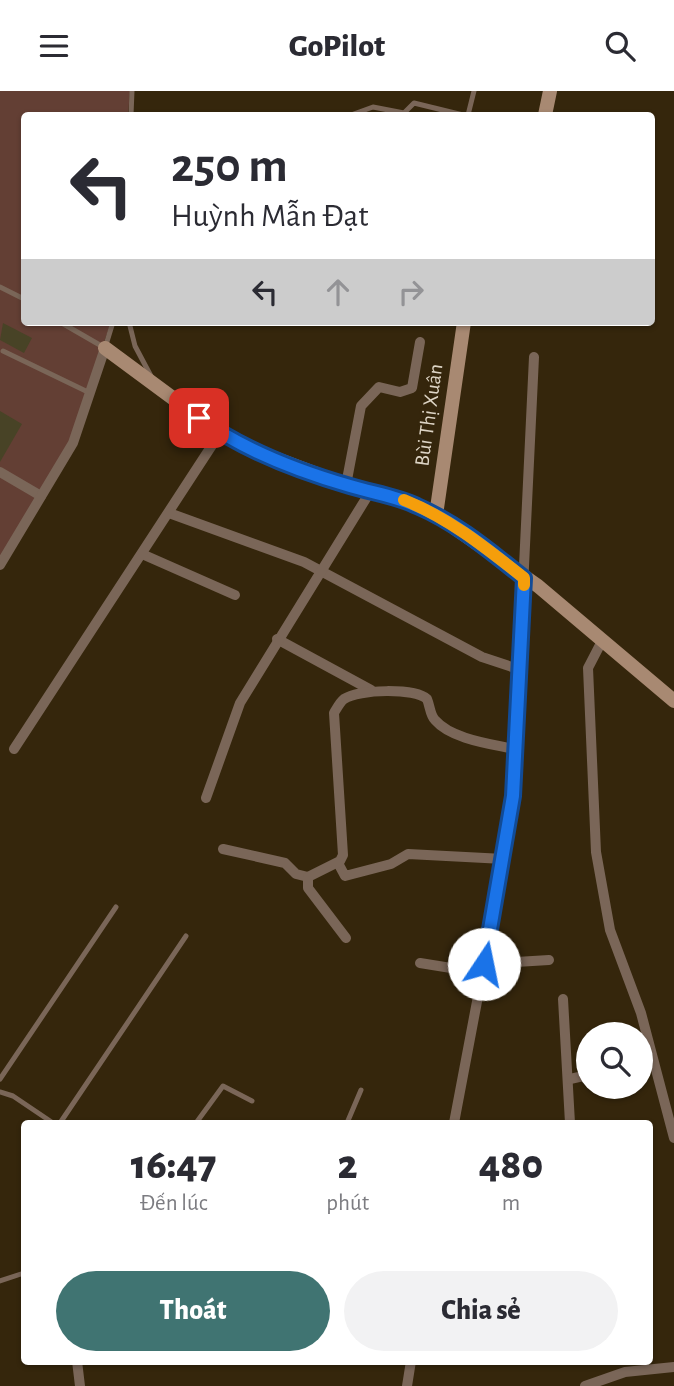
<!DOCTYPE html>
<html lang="vi">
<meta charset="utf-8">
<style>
:root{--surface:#fff;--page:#f2f2f3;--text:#2b2b33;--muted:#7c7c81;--accent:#407472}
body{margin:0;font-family:"Alegreya Sans",sans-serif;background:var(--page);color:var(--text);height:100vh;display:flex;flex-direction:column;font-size:26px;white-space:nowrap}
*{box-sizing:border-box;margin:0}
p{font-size:23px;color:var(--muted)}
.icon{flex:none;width:38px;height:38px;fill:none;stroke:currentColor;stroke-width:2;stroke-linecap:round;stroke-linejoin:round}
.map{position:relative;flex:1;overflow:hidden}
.drawer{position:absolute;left:21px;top:1029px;width:632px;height:245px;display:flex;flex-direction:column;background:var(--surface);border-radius:7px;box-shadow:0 2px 5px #0004}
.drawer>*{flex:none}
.banner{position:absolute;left:21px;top:21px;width:634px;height:214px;border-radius:7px;box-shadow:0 2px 5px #0004;background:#fff;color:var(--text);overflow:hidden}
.fabs{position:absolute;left:576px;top:931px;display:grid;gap:14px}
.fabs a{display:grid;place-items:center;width:77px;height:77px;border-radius:50%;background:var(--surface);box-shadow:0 2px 5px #0004;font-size:35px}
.pin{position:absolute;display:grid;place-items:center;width:60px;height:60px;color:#fff;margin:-30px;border-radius:14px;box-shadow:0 4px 10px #0006}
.me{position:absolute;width:77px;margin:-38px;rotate:11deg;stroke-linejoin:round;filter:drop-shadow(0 0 5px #0008)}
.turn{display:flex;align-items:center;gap:24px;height:147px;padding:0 35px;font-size:32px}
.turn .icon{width:91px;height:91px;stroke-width:2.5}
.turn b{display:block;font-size:49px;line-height:60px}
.lanes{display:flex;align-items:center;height:66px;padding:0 35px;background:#0003;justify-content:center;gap:35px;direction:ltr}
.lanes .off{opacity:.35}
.eta{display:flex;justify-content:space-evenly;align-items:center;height:119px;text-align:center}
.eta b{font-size:42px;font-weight:800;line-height:49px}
.action{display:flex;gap:14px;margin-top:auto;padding:14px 35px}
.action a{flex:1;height:80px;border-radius:42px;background:var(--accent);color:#fff;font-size:28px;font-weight:800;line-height:80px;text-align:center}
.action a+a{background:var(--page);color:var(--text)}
header{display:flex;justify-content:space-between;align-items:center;height:91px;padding:0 35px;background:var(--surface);font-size:32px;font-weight:800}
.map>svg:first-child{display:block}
.green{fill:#633f34}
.building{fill:#484326}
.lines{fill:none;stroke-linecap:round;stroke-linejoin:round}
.service{stroke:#7a6658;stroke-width:5}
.minor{stroke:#7a6658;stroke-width:10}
.secondary{stroke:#a88972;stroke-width:14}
.route-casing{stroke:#114b97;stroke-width:18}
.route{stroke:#1a73e8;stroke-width:12}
.slow{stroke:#f59e0b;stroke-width:12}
.labels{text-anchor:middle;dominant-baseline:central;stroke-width:5;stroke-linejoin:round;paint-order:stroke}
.street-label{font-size:21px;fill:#ddd4c5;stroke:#35260c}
</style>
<header><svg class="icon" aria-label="menu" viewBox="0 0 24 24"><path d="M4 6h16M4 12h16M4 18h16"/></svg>GoPilot<svg class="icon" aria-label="search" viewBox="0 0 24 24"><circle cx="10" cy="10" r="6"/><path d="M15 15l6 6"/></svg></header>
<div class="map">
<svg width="674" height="1295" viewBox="0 0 674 1295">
<rect width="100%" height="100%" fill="#35260c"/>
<!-- green -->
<polygon class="green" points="0,0 130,0 128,24 24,24 24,231 111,231 70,351 0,466"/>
<!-- building -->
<g class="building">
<polygon points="3,232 32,247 24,262 0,249"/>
<polygon points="0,320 22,333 0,371"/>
</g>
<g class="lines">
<!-- service -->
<g class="service">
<polyline points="131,24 132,0"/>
<polyline points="351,24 373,16 404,22"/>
<polyline points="402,24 414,12 463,24"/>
<polyline points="468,24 474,0"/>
<polyline points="0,196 24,208"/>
<polyline points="60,231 105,257 113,231"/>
<polyline points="129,231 135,255 152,287"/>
<polyline points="3,260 90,302"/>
<polyline points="0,988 116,816"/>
<polyline points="0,1001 13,1005 53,1032"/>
<polyline points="60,1032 186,845"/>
<polyline points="196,1032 223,995 252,1010"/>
<polyline points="347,1032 361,999"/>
<polyline points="0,1190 24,1182"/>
</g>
<!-- minor -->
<g class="minor">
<polyline points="0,381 41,405"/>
<polyline points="346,394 361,315 379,296 400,301 412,297 420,251"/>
<polyline points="169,422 304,471 482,566 518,578"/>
<polyline points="142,463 235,504"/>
<polyline points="0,474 73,352 105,257"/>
<polyline points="277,548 371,599"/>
<polyline points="602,550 588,577 596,761 610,839 641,922 674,1047"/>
<polyline points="14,658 220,342"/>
<polyline points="206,707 240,612 370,401"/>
<polyline points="223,758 285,772 296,783 308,786"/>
<polyline points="338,772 345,785 391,773 408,763 504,768"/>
<path d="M 346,847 L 308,797 L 308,786 L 340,770 L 343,764 L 334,622 C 337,617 340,611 344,608 C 359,598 415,597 427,608 C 430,615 430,624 435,629 C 451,648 491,653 514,658"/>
<polyline points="420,872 482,882"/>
<polyline points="484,873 549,869"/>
<polyline points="563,908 570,1032"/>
<polyline points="640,971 652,968"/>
<polyline points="570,988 588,984"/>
<polyline points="454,1032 504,768 513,705 534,266"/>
<polyline points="77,1270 80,1295"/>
<polyline points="407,1295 411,1270"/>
<polyline points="585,1295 625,1281 674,1276"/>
</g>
<!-- secondary -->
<g class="secondary">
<polyline points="545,24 550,0"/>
<polyline points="105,257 220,342 256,360 346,394 400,407 436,424 538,495 674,610"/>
<polyline points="436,424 464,231"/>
</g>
</g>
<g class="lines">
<!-- route casing -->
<g class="route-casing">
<path id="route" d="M 199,327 C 243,359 298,380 350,395 C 373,402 396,405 417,415 C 457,432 491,461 524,487 L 513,705 L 484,873"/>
</g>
<!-- route -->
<use href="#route" class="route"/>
<!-- slow -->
<path class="slow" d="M 404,409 C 449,427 486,457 524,487 L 524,494"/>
</g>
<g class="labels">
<!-- street labels -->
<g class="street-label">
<text transform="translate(429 324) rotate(-82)">Bùi Thị Xuân</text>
</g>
</g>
</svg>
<div class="fabs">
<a><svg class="icon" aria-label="search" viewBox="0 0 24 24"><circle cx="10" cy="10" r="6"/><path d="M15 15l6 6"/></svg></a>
</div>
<div class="pin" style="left:199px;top:327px;background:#d93025"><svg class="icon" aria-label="arrive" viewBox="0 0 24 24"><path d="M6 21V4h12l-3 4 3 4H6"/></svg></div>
<svg class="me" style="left:484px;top:873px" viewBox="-20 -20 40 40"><circle r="19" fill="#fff"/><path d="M0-13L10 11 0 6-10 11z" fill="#1a73e8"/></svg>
<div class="banner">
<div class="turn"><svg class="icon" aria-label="left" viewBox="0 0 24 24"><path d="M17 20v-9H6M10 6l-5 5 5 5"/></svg><div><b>250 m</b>Huỳnh Mẫn Đạt</div></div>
<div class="lanes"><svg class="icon" aria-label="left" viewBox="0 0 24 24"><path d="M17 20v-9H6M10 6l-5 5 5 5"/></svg><svg class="icon off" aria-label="ahead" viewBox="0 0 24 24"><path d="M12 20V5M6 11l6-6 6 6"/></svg><svg class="icon off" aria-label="right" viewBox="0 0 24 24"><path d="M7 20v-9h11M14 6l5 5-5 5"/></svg></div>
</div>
<section class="drawer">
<div class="eta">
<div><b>16:47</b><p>Đến lúc</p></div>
<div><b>2</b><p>phút</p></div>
<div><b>480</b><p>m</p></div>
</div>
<div class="action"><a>Thoát</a><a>Chia sẻ</a></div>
</section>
</div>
